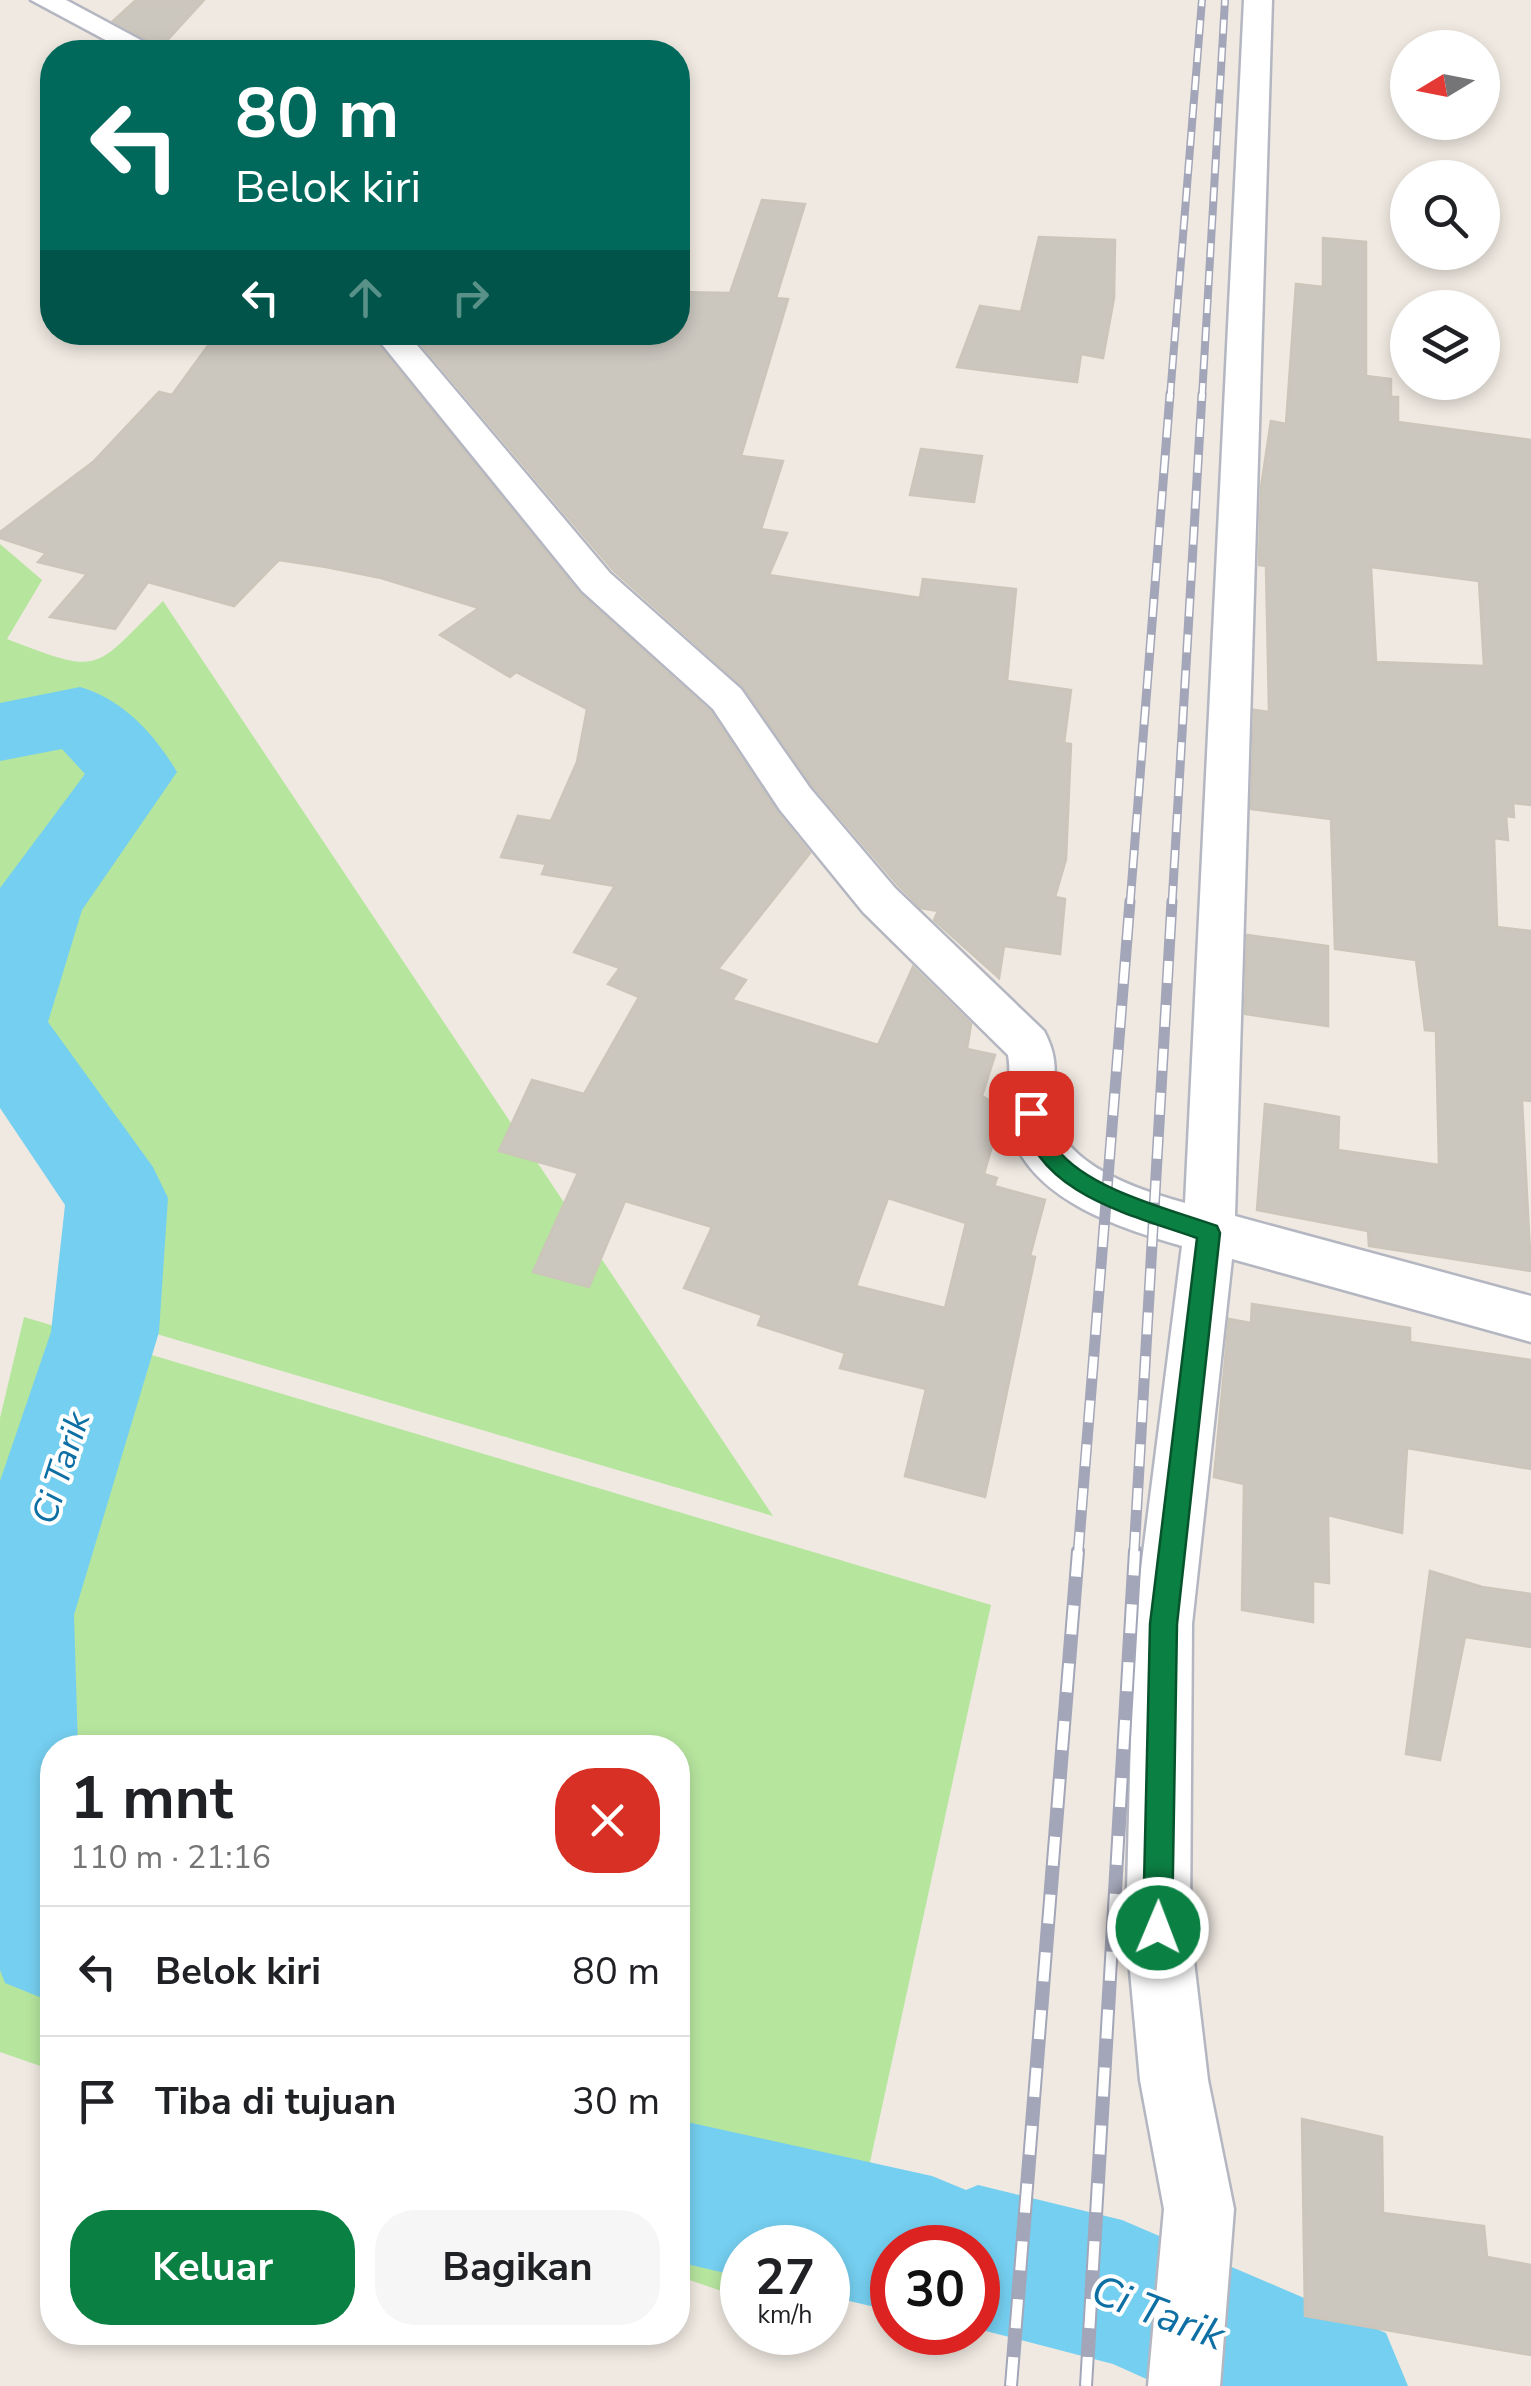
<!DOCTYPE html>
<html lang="id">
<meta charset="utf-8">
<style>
:root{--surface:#fff;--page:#f6f6f6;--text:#202124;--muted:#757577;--line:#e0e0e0;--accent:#0b8043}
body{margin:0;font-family:"Nunito Sans",sans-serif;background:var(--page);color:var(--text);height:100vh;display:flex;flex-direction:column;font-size:38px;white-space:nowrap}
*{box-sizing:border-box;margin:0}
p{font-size:32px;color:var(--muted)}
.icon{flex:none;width:55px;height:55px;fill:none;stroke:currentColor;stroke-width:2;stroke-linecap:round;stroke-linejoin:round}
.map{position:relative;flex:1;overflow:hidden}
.sheet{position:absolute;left:40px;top:1735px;width:650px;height:610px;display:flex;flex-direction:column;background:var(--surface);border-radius:40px;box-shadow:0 5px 15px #0003}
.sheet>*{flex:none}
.hud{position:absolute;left:40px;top:40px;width:650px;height:305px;border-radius:40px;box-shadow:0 5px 15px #0003;background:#00695c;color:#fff;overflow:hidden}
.needle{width:65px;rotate:260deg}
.controls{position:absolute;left:1390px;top:30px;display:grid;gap:20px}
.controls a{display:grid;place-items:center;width:110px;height:110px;border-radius:50%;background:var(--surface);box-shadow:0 5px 15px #0003;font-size:50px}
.speed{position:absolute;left:720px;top:2225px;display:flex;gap:20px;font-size:50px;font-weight:700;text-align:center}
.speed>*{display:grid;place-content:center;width:130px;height:130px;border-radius:50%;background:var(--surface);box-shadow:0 5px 15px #0003;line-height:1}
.speed small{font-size:25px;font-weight:400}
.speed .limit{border:15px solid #d22;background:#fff;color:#111}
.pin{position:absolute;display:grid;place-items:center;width:85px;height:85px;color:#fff;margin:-42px;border-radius:20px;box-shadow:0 5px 15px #0006}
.me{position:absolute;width:110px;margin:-55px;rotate:1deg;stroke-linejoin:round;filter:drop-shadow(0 0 8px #0008)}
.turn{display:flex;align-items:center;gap:35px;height:210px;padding:0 30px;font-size:45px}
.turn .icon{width:130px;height:130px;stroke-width:2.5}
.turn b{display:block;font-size:70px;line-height:85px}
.lanes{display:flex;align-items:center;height:95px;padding:0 30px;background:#0003;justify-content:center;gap:50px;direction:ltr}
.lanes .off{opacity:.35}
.round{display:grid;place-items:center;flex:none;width:105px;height:105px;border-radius:40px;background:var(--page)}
.headline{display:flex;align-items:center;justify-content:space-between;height:170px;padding:0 30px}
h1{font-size:60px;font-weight:700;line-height:75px}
.action{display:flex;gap:20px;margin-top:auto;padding:20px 30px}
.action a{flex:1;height:115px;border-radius:40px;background:var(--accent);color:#fff;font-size:40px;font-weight:700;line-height:115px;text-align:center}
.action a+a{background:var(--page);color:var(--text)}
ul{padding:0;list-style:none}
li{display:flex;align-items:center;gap:30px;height:130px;padding:0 30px;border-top:2px solid var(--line)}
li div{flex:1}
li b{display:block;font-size:38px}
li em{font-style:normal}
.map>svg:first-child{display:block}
.green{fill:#b6e59e}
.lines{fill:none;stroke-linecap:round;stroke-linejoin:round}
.river{fill:#75cff0;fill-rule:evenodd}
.building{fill:#cbc7bf;stroke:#cbc5ba;stroke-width:2.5;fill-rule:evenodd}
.minor-casing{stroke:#b4b7c1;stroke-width:5}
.minor{fill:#fff;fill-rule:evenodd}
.rail-far3-casing{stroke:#a3a6b8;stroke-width:8}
.rail-far2-casing{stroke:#a3a6b8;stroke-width:9}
.rail-far1-casing{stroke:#a3a6b8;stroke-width:11}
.rail-casing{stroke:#a3a6b8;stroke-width:14}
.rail-far3{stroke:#fff;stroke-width:5;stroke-dasharray:14;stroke-linecap:butt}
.rail-far2{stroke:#fff;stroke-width:6;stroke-dasharray:18;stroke-linecap:butt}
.rail-far1{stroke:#fff;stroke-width:8;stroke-dasharray:22;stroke-linecap:butt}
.rail{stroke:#fff;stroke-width:10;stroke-dasharray:29;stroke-linecap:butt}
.route{fill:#0b8043;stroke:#07532c;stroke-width:2.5}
.labels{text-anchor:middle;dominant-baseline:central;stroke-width:8;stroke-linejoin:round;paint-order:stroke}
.water-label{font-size:35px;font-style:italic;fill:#0d6fa3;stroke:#fff}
.near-water-label{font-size:42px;font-style:italic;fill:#0d6fa3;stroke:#fff}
</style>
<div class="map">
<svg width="1531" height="2386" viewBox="0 0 1531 2386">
<rect width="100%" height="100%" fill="#efe9e1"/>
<!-- green -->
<g class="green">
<path d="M 0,544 L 42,580 L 7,639 C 103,676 92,671 163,601 L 773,1516 L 143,1330 L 0,1044 Z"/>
<polygon points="24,1317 991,1605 834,2328 828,2326 828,2248 742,2248 742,2298 678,2276 678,1748 52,1748 52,2070 0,2052 0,1418"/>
</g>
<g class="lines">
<!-- river -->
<g class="river">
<path d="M 80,687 C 122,699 155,734 177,772 L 82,910 L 48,1022 L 153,1167 L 168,1198 L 159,1332 L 74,1615 L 78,1748 L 52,1748 L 52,2002 L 5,1983 L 0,1970 L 0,1481 L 51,1332 L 65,1205 L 0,1108 L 0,888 L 85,774 L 62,749 L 0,761 L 0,703 Z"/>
<polygon points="678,2120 932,2176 966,2190 978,2185 1122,2220 1386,2333 1408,2386 1162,2386 1113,2364 978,2329 978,2248 892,2248 892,2311 828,2296 828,2248 742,2248 742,2277 678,2262"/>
</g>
</g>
<!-- building -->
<g class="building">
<polygon points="136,0 204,0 161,47 113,21"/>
<polygon points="762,200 805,204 776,298 788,299 741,456 783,461 761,529 787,533 769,575 920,598 923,579 1016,589 1007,681 1071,690 1064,743 1071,744 1066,859 1055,897 1065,899 1060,954 1004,946 999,978 934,920 938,911 921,908 898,885 813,786 744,687 613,570 411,332 678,332 678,292 730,293"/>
<polygon points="1039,237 1115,240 1114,298 1103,358 1081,354 1077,382 957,367 980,306 1021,312"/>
<path d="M 1323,238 L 1366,242 L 1366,376 L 1391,379 L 1391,397 L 1398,397 L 1398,422 L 1531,440 L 1531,805 L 1513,803 L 1514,817 L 1506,816 L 1508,840 L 1494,838 L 1497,927 L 1531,931 L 1531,1101 L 1522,1100 L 1531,1271 L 1369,1246 L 1368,1231 L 1257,1210 L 1265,1104 L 1339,1117 L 1338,1150 L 1439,1165 L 1436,1031 L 1425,1030 L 1416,960 L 1335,949 L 1331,819 L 1251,809 L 1254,710 L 1269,712 L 1266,566 L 1259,565 L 1261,487 L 1271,421 L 1286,424 L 1296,284 L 1323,287 ZM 1371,567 L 1479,581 L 1484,666 L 1376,662 Z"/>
<path d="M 218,332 L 368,332 L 579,593 L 710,711 L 777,812 L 810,853 L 718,969 L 746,980 L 732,1000 L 878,1045 L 913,967 L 971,1024 L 967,1049 L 995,1055 L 982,1096 L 1003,1108 L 984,1174 L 997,1178 L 994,1186 L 1045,1200 L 1030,1256 L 1035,1257 L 985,1497 L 905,1476 L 926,1389 L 840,1368 L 845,1353 L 758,1325 L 762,1315 L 684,1288 L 712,1227 L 625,1201 L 589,1287 L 533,1272 L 578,1173 L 499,1151 L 532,1080 L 584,1094 L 639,997 L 608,984 L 620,968 L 574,952 L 615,886 L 542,874 L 546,864 L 501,857 L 518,816 L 551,821 L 577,762 L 587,709 L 516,672 L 510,677 L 440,635 L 479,608 L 381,578 L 326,567 L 279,560 L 234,606 L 148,582 L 115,629 L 50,617 L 87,574 L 38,562 L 46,553 L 0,538 L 0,532 L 93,462 L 159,392 L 172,395 ZM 888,1198 L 966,1223 L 945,1308 L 856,1286 Z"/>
<polygon points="921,449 982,456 974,502 910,495"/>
<polygon points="1247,935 1328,946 1328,1026 1245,1014"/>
<polygon points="1252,1304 1410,1328 1410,1342 1531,1360 1531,1469 1407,1448 1402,1533 1328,1515 1329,1583 1313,1581 1313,1622 1242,1610 1244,1484 1214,1477 1229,1319 1251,1323"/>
<polygon points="1430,1571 1482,1587 1531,1594 1531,1647 1465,1637 1440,1760 1406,1754"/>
<polygon points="1302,2119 1382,2137 1383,2213 1484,2226 1487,2257 1531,2265 1531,2355 1305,2316"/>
</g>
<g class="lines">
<!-- minor casing -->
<g class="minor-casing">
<g id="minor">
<polygon points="31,0 66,0 163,52 128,52"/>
<path d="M 1244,0 L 1272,0 L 1235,1216 L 1531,1296 L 1531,1342 L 1232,1259 L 1192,1624 L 1190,1927 L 1208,2080 L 1234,2209 L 1220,2386 L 1148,2386 L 1164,2209 L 1140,2080 L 1126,1927 L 1134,1624 L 1182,1246 C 1120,1228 1033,1201 1011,1133 C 1002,1107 1013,1081 1008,1055 L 863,912 L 780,810 L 713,709 L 582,591 L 372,332 L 406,332 L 610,573 L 741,689 L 810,788 L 895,888 L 1044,1031 C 1062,1065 1051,1080 1055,1114 C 1062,1166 1142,1191 1185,1203 Z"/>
</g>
</g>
<!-- minor -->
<use href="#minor" class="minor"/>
<!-- rail-far3 casing -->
<g class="rail-far3-casing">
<g id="rail-far3">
<polyline points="1170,397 1202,0"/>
<polyline points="1202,397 1225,0"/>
</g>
</g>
<!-- rail-far2 casing -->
<g class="rail-far2-casing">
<g id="rail-far2">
<polyline points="1130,904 1170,394"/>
<polyline points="1172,904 1202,394"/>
</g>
</g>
<!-- rail-far1 casing -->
<g class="rail-far1-casing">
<g id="rail-far1">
<polyline points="1078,1554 1130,901"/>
<polyline points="1134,1554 1172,901"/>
</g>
</g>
<!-- rail casing -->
<g class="rail-casing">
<g id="rail">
<polyline points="1011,2386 1078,1551"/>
<polyline points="1086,2386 1135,1551"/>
</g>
</g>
<!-- rail-far3 -->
<use href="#rail-far3" class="rail-far3"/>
<!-- rail-far2 -->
<use href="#rail-far2" class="rail-far2"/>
<!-- rail-far1 -->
<use href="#rail-far1" class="rail-far1"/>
<!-- rail -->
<use href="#rail" class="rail"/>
</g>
<!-- route -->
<path class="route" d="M 1031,1104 L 1039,1106 C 1046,1121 1046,1135 1057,1149 C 1089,1190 1169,1209 1217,1226 L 1220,1233 L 1177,1624 L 1172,1928 L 1168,1938 L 1158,1942 L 1147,1938 L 1143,1928 L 1150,1624 L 1197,1238 C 1129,1214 1036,1194 1020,1113 Z"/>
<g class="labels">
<!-- water labels -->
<g class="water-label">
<text transform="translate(61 1468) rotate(-72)">Ci Tarik</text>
</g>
<!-- near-water labels -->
<g class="near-water-label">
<text transform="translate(1158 2313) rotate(21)">Ci Tarik</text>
</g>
</g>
</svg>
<div class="controls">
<a><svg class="needle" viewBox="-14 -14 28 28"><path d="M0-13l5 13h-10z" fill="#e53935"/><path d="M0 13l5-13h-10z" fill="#757577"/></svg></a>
<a><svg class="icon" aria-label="search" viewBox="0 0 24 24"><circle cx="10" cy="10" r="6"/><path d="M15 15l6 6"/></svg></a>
<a><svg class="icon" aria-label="layers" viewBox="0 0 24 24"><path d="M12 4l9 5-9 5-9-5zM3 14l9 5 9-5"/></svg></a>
</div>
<div class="speed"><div>27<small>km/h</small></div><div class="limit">30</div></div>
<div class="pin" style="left:1031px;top:1113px;background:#d93025"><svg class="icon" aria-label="arrive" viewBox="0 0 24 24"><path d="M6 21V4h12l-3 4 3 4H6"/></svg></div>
<svg class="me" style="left:1158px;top:1928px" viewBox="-20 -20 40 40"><circle r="17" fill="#0b8043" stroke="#fff" stroke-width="3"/><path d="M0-11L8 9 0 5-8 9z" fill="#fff"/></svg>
<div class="hud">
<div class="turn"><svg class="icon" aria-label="left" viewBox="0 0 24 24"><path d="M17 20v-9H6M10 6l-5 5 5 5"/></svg><div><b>80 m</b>Belok kiri</div></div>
<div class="lanes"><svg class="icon" aria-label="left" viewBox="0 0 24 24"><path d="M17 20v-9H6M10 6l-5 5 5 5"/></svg><svg class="icon off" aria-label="ahead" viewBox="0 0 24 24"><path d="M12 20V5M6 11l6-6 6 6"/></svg><svg class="icon off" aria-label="right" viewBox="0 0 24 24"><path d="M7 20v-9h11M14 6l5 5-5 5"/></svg></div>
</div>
<section class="sheet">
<div class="headline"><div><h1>1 mnt</h1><p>110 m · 21:16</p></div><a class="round" style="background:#d93025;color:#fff"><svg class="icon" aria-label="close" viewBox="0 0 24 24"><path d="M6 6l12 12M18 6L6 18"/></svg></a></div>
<ul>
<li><svg class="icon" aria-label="left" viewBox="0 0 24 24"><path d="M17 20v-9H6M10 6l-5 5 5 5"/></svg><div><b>Belok kiri</b></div><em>80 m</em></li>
<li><svg class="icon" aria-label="arrive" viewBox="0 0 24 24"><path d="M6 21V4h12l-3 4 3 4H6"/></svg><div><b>Tiba di tujuan</b></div><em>30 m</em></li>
</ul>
<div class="action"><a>Keluar</a><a>Bagikan</a></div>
</section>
</div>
